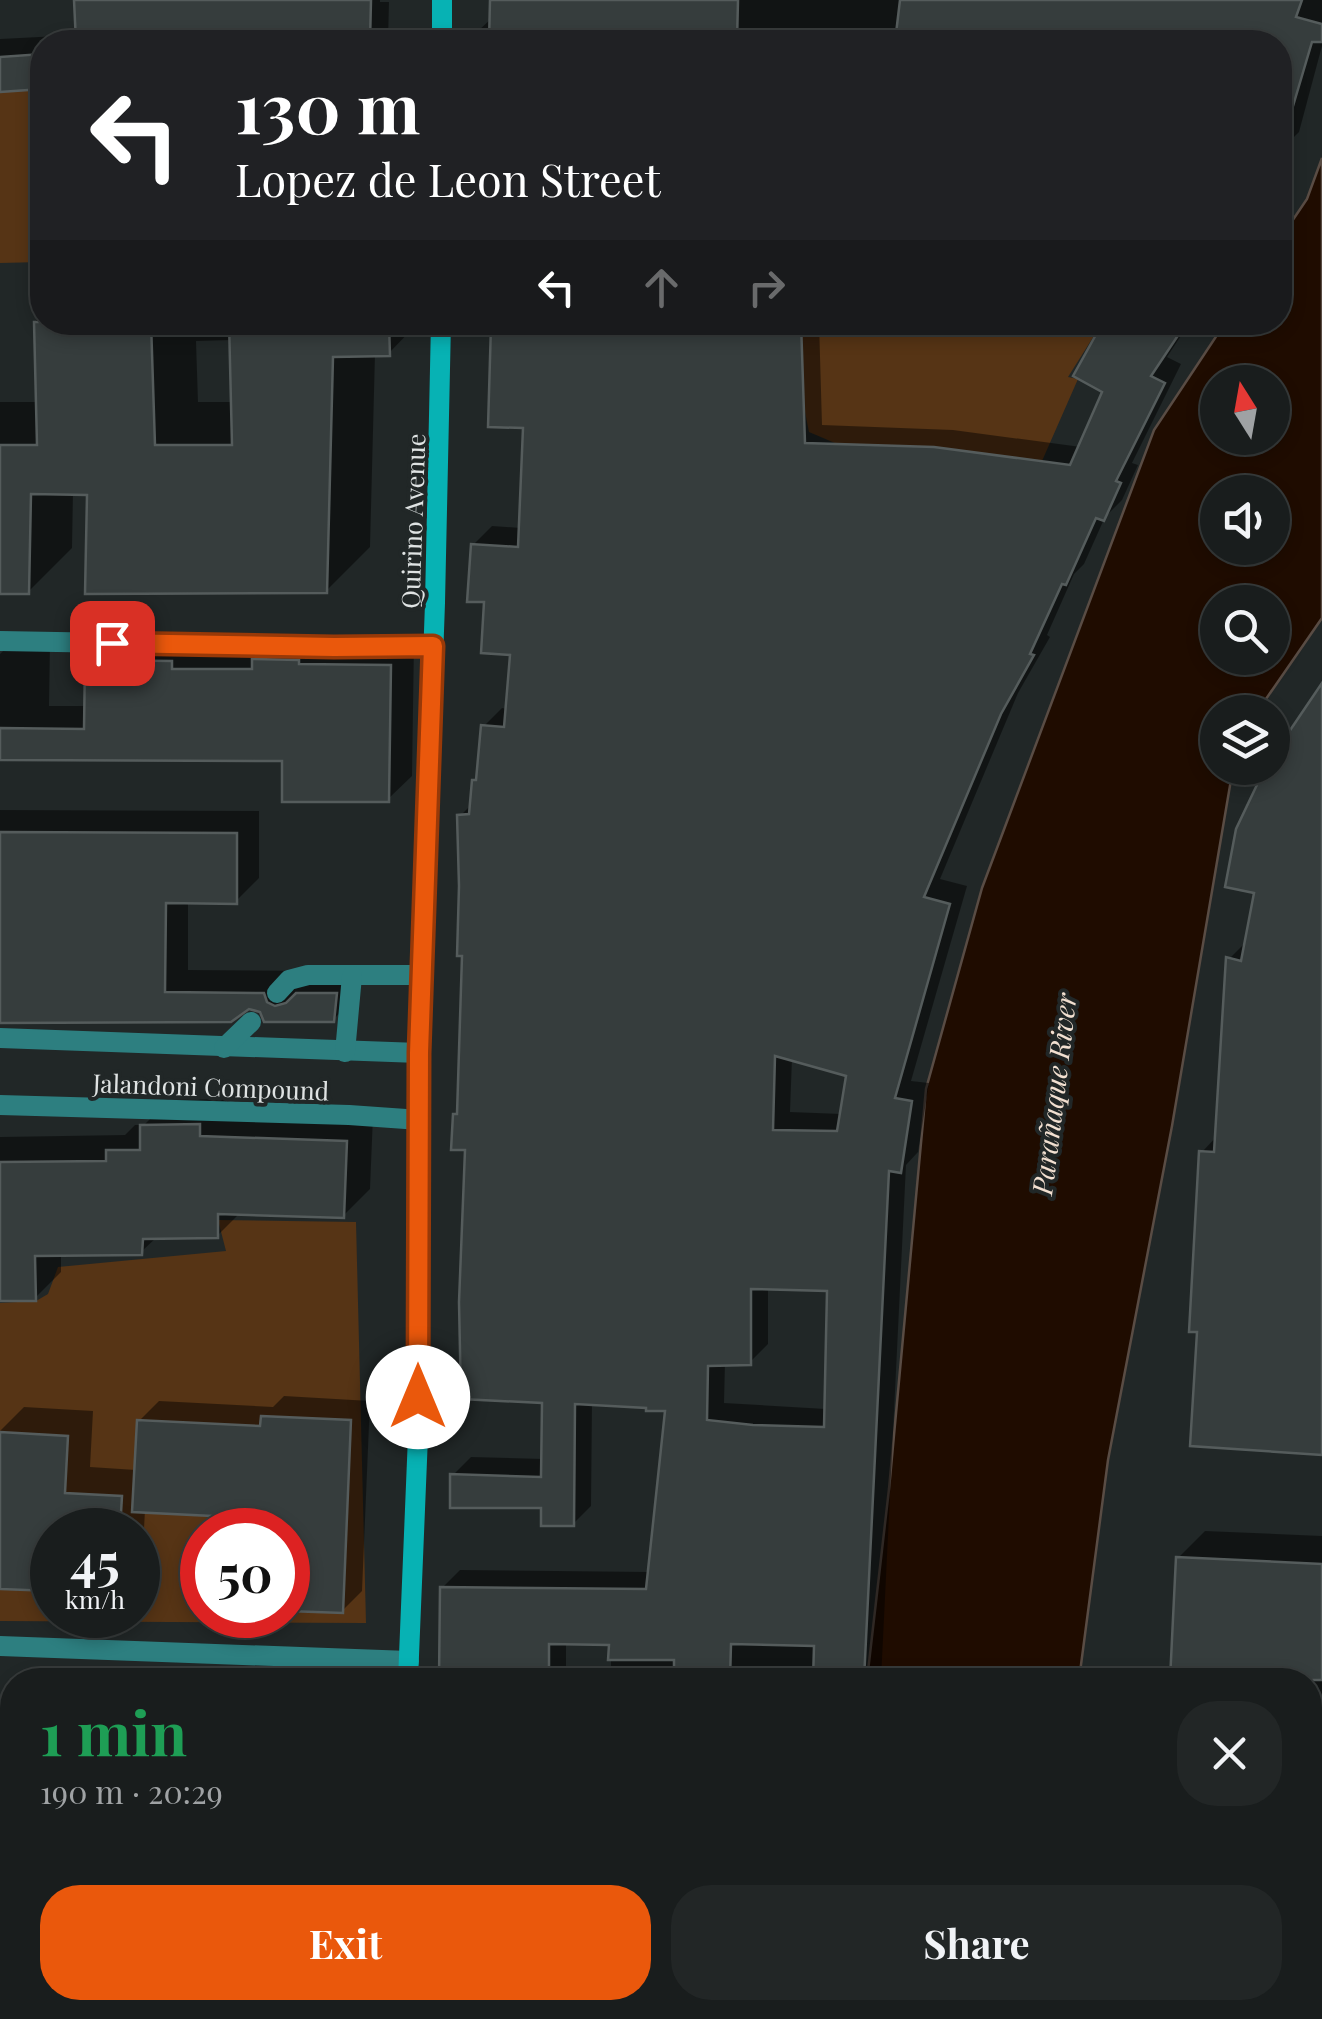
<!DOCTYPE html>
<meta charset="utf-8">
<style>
:root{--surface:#191d1d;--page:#222626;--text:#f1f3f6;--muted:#9fa2a4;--line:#373b3b;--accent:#ea580c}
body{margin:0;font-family:"Playfair Display",serif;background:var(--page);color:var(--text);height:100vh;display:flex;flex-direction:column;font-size:38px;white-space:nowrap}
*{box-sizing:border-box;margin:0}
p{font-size:32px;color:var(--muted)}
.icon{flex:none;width:55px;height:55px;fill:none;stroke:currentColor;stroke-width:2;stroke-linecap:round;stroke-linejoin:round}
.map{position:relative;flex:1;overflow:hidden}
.panel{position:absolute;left:0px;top:1668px;width:1322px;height:352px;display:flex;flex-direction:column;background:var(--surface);border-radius:40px 40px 0 0;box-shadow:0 5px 15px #0003,0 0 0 2px var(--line)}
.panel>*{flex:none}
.guide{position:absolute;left:30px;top:30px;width:1262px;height:305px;border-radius:40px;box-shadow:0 5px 15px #0003,0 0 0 2px var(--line);background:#202124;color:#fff;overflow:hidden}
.needle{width:65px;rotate:349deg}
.controls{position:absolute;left:1200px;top:365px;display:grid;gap:20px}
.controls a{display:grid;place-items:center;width:90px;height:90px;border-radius:50%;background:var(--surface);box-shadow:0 5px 15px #0003,0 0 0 2px var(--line);font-size:50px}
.speed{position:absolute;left:30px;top:1508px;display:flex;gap:20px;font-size:50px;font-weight:700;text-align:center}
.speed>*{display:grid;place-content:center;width:130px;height:130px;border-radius:50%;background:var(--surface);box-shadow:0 5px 15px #0003,0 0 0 2px var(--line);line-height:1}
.speed small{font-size:25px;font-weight:400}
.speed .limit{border:15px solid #d22;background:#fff;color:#111}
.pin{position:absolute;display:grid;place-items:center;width:85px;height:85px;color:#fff;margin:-42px;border-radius:20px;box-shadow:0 5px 15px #0006}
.me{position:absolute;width:110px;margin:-55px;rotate:0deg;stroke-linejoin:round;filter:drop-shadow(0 0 8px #0008)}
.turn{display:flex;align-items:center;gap:35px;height:210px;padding:0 40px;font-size:45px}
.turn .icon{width:130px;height:130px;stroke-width:2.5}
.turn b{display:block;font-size:70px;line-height:85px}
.lanes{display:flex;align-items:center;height:95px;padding:0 40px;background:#0003;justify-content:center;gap:50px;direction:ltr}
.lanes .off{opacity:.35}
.round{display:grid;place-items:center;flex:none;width:105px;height:105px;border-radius:40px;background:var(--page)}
.head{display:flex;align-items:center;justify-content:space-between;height:170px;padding:0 40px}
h1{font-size:60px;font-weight:700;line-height:75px;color:#1e9e55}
.cta{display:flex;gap:20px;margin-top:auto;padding:20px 40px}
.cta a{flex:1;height:115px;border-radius:40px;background:var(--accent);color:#fff;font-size:40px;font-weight:700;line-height:115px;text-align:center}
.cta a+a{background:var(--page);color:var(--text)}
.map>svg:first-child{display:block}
.green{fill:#563415;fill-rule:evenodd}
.water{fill:#1f0c00;stroke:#594c44;stroke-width:2.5;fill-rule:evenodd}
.shadow{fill:#0007;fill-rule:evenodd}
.building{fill:#363d3d;stroke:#555c5c;stroke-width:2.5;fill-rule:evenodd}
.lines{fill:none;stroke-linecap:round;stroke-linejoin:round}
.lane{stroke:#2d7f80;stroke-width:20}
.street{stroke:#2d7f80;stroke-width:20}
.secondary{stroke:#07b2b4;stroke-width:20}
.route-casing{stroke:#983908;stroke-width:25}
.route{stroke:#ea580c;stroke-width:18}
.labels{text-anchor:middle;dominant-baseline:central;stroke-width:8;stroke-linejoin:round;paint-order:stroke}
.street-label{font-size:25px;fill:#dfe3e3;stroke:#212727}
.water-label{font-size:28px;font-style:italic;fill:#f2e0d1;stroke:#212727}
</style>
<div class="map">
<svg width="1322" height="2019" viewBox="0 0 1322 2019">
<rect width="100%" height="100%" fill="#212727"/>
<!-- green -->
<g class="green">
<polygon points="42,90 42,262 0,263 0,92"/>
<polygon points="801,323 1102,323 1068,377 1078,379 1042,461 842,446 809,432 804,407"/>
<path d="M 218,1220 L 356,1222 L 366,1623 L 0,1621 L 0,1303 L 36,1301 L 48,1294 L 58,1267 L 226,1251 ZM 52,1530 L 138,1530 L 138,1615 L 52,1615 ZM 202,1530 L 288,1530 L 288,1615 L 202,1615 Z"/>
</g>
<!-- water -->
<g class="water">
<path d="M 1322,158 L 1322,618 L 1257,712 L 1218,712 L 1218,768 L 1233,768 L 1172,1126 L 1108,1460 L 1079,1680 L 867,1680 L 889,1489 L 926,1089 L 982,888 L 1154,430 L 1225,323 L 1280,322 L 1280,239 L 1307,199 ZM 1218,382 L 1272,382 L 1272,438 L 1218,438 ZM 1218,492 L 1272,492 L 1272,548 L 1218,548 ZM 1218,602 L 1272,602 L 1272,658 L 1218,658 Z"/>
<polygon points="860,2008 1037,2008 1035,2019 859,2019"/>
</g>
<!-- shadow -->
<g class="shadow">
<polygon points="77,0 380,0 380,2 389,2 388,42 42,42 42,87 0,89 0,39 78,35"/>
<polygon points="493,0 1322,0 1322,46 1299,132 1281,150 1280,42 479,42 479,30 492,18"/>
<path d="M 42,310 L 42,322 L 419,322 L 389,353 L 375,354 L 370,547 L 326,591 L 89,492 L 73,492 L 72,548 L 28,592 L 0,592 L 0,402 L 39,402 L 36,316 ZM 232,340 L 234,402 L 198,402 L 196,341 Z"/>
<path d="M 493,322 L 819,322 L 822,425 L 953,430 L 1081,447 L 1105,391 L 1106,322 L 1190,322 L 1167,357 L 1181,364 L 1132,463 L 1138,465 L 1122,500 L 1105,517 L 1084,564 L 1074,574 L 1047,635 L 1050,637 L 1018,693 L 940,879 L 967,886 L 911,1081 L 929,1083 L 918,1152 L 906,1165 L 881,1680 L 611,1680 L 611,1642 L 566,1642 L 566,1680 L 451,1680 L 442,1588 L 460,1570 L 650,1572 L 667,1408 L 592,1403 L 591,1506 L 573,1524 L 544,1505 L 453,1475 L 471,1457 L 544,1459 L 545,1400 L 468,1147 L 455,1115 L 460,1110 L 464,954 L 460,816 L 473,803 L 475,781 L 479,777 L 484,726 L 502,708 L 508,709 L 513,653 L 486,600 L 473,545 L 492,526 L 521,528 L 525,426 L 491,425 ZM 792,1058 L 849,1074 L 842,1114 L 790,1112 ZM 768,1287 L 830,1288 L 826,1409 L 724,1403 L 725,1363 L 750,1362 L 768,1344 Z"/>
<polygon points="111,638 414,642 412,776 388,799 285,759 0,758 0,654 10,644 50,644 49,706 87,706 87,661"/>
<polygon points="1322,687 1322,1452 1200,1330 1202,1152 1217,1136 1229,959 1248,940 1257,891 1265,772 1268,768 1272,768"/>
<polygon points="0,810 259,811 259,878 236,901 188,901 188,970 322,971 356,996 333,1020 248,1006 0,1020"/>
<polygon points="226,1099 226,1110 373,1116 370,1189 343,1216 241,1212 217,1236 157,1237 141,1252 61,1253 61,1272 35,1298 0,1298 0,1137 125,1135 135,1125 144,1125 169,1100"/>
<polygon points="284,1396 370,1401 362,1591 342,1611 288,1608 288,1530 254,1530 255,1515 145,1510 142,1566 138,1571 138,1530 52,1530 52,1589 0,1586 0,1431 24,1407 93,1411 90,1467 136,1470 139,1421 159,1401 273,1407"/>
<polygon points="1205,1531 1322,1536 1322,1813 1314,1813 1310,1896 1310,1680 1172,1680 1178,1558"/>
<polygon points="322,1659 383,1662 382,1680 300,1680"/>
<polygon points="0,1707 12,1708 12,1833 0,1833"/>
<polygon points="0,1874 12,1875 12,2008 51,2008 42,2017 0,2015"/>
<polygon points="105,2008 340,2008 328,2019 104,2019"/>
<polygon points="433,2008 796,2008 798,2012 805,2015 806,2008 869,2008 868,2019 432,2019"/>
</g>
<!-- building -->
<g class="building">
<polygon points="74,0 371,0 370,42 76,42"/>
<polygon points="490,0 738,0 737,42 489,42"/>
<polygon points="900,0 1302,0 1296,17 1322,24 1322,42 1312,42 1288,123 1280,122 1280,42 895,42"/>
<polygon points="42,54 42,89 0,92 0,57"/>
<polygon points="34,322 151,322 155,445 232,445 229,322 389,322 390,356 333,357 327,593 85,594 87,495 31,494 29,594 0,594 0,445 37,445"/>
<path d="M 582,322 L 801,322 L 805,443 L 934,447 L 1070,465 L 1102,392 L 1073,376 L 1103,322 L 1187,322 L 1151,376 L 1165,383 L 1116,481 L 1121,483 L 1104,521 L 1096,518 L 1066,585 L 1062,584 L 1030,654 L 1034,655 L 1001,714 L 924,897 L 950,904 L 895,1098 L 912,1101 L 901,1173 L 889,1171 L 864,1680 L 813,1680 L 814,1646 L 731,1644 L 730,1680 L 674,1680 L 674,1660 L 608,1660 L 609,1645 L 549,1644 L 549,1680 L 439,1680 L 440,1587 L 646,1589 L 665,1411 L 646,1411 L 646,1408 L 575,1404 L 574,1526 L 541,1526 L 541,1508 L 450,1508 L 450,1474 L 541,1477 L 542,1403 L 461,1399 L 459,1302 L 465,1150 L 451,1150 L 453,1114 L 457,1114 L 462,956 L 457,956 L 459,886 L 457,815 L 469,814 L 472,780 L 476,780 L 481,725 L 504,727 L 510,655 L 481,653 L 484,602 L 467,602 L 471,544 L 518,547 L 523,428 L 488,427 L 491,325 L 582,327 ZM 775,1056 L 846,1076 L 837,1131 L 773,1130 ZM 751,1289 L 827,1291 L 824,1427 L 753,1425 L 707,1420 L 708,1366 L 751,1365 Z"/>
<polygon points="252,659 299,660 299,664 391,665 389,802 282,802 282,761 0,760 0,728 84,729 85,660 172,661 172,669 252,669"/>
<polygon points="1322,683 1322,1455 1190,1446 1197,1332 1189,1332 1199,1151 1214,1152 1226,957 1241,961 1254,893 1225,887 1236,829 1265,768 1272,768 1272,757"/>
<polygon points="0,832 237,833 237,904 166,903 165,992 264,993 267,1002 275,1006 286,1003 296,993 337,993 334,1022 264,1022 260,1012 249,1009 231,1022 0,1023"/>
<polygon points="200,1124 200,1136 347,1141 344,1218 218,1214 218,1238 143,1239 142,1255 35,1256 36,1301 0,1301 0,1162 106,1161 106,1150 140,1150 140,1125"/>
<polygon points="261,1416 351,1420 343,1613 288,1611 288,1530 251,1530 252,1518 132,1512 137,1420 260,1426"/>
<polygon points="0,1432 68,1436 65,1493 122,1496 120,1530 52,1530 52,1591 0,1589"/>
<polygon points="1176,1557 1322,1564 1322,1680 1170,1680"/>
</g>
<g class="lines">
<!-- lane -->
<g class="lane">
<polyline points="277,993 289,980 308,975 423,975"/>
<polyline points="0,1038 419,1053"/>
<polyline points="224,1048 251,1022"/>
<polyline points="345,1052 352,976"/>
<polyline points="1321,1916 1322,1908"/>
</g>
<!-- street -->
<g class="street">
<polyline points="0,641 335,647 433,646"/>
<polyline points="0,1105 349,1115 420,1120"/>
<polyline points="0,1646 409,1661"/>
<polyline points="789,2019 790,2008"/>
</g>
<!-- secondary -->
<g class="secondary">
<polyline points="442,0 442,42"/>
<polyline points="408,1680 418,1436 419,1053 435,603 441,322"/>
<polyline points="396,2019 397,2008"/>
</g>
</g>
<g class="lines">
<!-- route casing -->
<g class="route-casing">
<polyline id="route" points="112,643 334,647 433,646 419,1053 418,1397"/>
</g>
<!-- route -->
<use href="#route" class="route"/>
</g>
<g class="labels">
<!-- street labels -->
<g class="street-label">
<text transform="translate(412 521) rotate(-88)">Quirino Avenue</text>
<text transform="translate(211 1086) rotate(2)">Jalandoni Compound</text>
</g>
<!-- water labels -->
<g class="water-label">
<text transform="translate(1053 1094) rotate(-83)">Parañaque River</text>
</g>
</g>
</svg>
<div class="controls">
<a><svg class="needle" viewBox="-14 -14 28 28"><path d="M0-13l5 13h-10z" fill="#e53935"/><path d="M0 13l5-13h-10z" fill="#9fa2a4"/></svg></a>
<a><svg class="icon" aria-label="sound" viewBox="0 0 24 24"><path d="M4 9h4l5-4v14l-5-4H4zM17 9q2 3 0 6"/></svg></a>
<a><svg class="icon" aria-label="search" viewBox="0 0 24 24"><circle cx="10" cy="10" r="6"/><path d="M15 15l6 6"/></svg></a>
<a><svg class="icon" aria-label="layers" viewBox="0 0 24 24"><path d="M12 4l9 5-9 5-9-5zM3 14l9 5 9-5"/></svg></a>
</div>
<div class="speed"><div>45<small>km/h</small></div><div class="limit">50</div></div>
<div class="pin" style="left:112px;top:643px;background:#d93025"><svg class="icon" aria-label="arrive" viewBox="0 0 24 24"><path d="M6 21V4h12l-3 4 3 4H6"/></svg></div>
<svg class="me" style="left:418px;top:1397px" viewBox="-20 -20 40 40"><circle r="19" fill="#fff"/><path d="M0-13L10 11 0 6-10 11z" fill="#ea580c"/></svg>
<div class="guide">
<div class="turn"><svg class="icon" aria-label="left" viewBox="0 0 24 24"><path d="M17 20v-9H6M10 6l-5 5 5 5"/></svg><div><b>130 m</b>Lopez de Leon Street</div></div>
<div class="lanes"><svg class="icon" aria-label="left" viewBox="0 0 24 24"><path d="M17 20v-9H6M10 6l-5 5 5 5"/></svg><svg class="icon off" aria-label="ahead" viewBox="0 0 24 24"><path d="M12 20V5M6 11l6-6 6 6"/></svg><svg class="icon off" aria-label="right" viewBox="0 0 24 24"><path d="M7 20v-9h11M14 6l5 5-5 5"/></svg></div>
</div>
<section class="panel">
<div class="head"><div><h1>1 min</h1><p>190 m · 20:29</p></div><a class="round"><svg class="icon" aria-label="close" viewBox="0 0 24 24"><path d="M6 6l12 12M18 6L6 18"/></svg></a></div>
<div class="cta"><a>Exit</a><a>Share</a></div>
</section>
</div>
